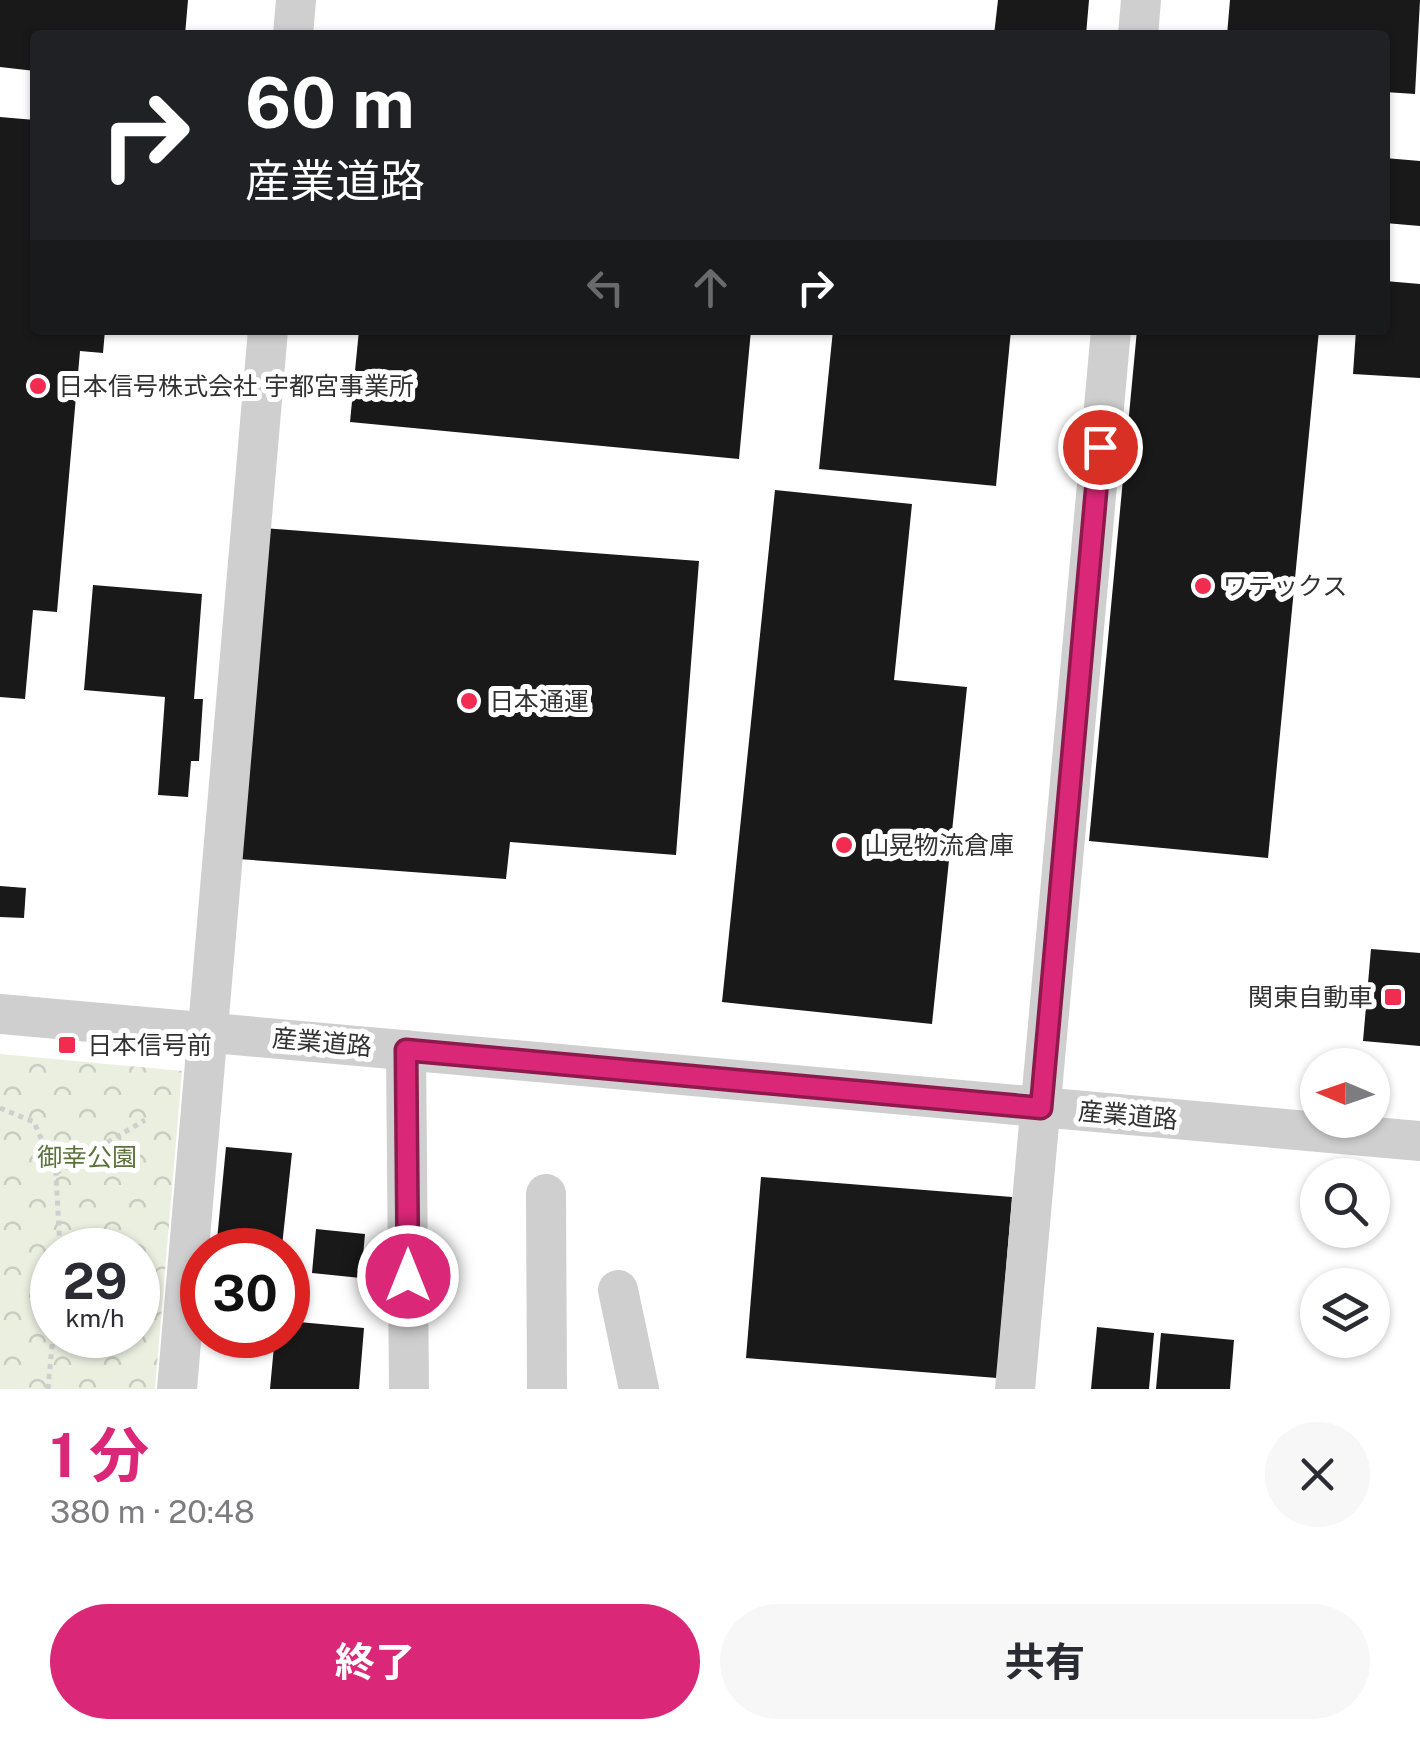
<!DOCTYPE html>
<html lang="ja">
<meta charset="utf-8">
<style>
:root{--surface:#fff;--page:#f7f7f7;--text:#2b2b33;--muted:#7c7c81;--accent:#db2777}
body{margin:0;font-family:"Public Sans","Noto Sans JP",sans-serif;background:var(--page);color:var(--text);height:100vh;display:flex;flex-direction:column;font-size:38px;white-space:nowrap}
*{box-sizing:border-box;margin:0}
p{font-size:32px;color:var(--muted)}
.icon{flex:none;width:55px;height:55px;fill:none;stroke:currentColor;stroke-width:2;stroke-linecap:round;stroke-linejoin:round}
.map{position:relative;height:1389px;overflow:hidden}
.side{display:flex;flex-direction:column;background:var(--surface);flex:1}
.side>*{flex:none}
.guide{position:absolute;left:30px;top:30px;width:1360px;height:305px;border-radius:10px;box-shadow:0 2px 8px #0004;background:#202124;color:#fff;overflow:hidden}
.needle{width:65px;rotate:272deg}
.buttons{position:absolute;left:1300px;top:1048px;display:grid;gap:20px}
.buttons a{display:grid;place-items:center;width:90px;height:90px;border-radius:50%;background:var(--surface);box-shadow:0 2px 8px #0004;font-size:50px}
.speed{position:absolute;left:30px;top:1228px;display:flex;gap:20px;font-size:50px;font-weight:700;text-align:center}
.speed>*{display:grid;place-content:center;width:130px;height:130px;border-radius:50%;background:var(--surface);box-shadow:0 2px 8px #0004;line-height:1}
.speed small{font-size:25px;font-weight:400}
.speed .limit{border:15px solid #d22;background:#fff;color:#111}
.pin{position:absolute;display:grid;place-items:center;width:85px;height:85px;color:#fff;margin:-42px;border:5px solid #fff;border-radius:50%;box-shadow:0 2px 10px #0007}
.me{position:absolute;width:110px;margin:-55px;rotate:0deg;stroke-linejoin:round;filter:drop-shadow(0 0 8px #0008)}
.turn{display:flex;align-items:center;gap:35px;height:210px;padding:0 50px;font-size:45px}
.turn .icon{width:130px;height:130px;stroke-width:2.5}
.turn b{display:block;font-size:70px;line-height:85px}
.lanes{display:flex;align-items:center;height:95px;padding:0 50px;background:#0003;justify-content:center;gap:50px;direction:ltr}
.lanes .off{opacity:.35}
.round{display:grid;place-items:center;flex:none;width:105px;height:105px;border-radius:52px;background:var(--page)}
.headline{display:flex;align-items:center;justify-content:space-between;height:170px;padding:0 50px}
h1{font-size:60px;font-weight:700;line-height:75px;color:var(--accent)}
.button{display:flex;gap:20px;margin-top:auto;padding:20px 50px}
.button a{flex:1;height:115px;border-radius:60px;background:var(--accent);color:#fff;font-size:40px;font-weight:700;line-height:115px;text-align:center}
.button a+a{background:var(--page);color:var(--text)}
.map>svg:first-child{display:block}
.forest{fill:url(#forest-crowns);fill-rule:evenodd}
.building{fill:#191919}
.lines{fill:none;stroke-linecap:round;stroke-linejoin:round}
.path{stroke:#cfcfcf;stroke-width:5;stroke-dasharray:5 5;stroke-linecap:butt}
.minor{stroke:#cfcfcf;stroke-width:40}
.route-casing{stroke:#8e194d;stroke-width:25}
.route{stroke:#db2777;stroke-width:18}
.poi-dot{fill:#f22b50;stroke:#fff;stroke-width:4}
.labels{text-anchor:middle;dominant-baseline:central;stroke-width:10;stroke-linejoin:round;paint-order:stroke}
.poi-label{font-size:25px;fill:#323232;stroke:#fff;text-anchor:start}
.street-label{font-size:25px;fill:#323232;stroke:#fff}
.park-label{font-size:25px;fill:#5b723b;stroke:#fff}
</style>
<div class="map">
<svg width="1420" height="1389" viewBox="0 0 1420 1389">
<defs>
<pattern id="forest-crowns" width="20" height="18" patternUnits="userSpaceOnUse" patternTransform="scale(2.5)"><rect width="20" height="18" fill="#eaefe0"/><path d="M2 6a3 3 0 1 1 6 0M12 15a3 3 0 1 1 6 0" fill="none" stroke="#c9cdc1"/></pattern>
</defs>
<rect width="100%" height="100%" fill="#fff"/>
<!-- forest -->
<path class="forest" d="M 0,1054 L 182,1071 L 155,1389 L 0,1389 ZM 52,1250 L 138,1250 L 138,1335 L 52,1335 Z"/>
<!-- building -->
<g class="building">
<polygon points="0,0 188,0 185,35 35,35 35,71 0,67"/>
<polygon points="998,0 1089,0 1086,35 994,35"/>
<polygon points="1230,0 1420,0 1415,94 1385,92 1385,35 1227,35"/>
<polygon points="0,117 35,120 35,330 105,330 103,353 80,351 57,612 33,610 25,699 0,697"/>
<polygon points="1385,158 1420,161 1420,226 1385,223"/>
<polygon points="1385,281 1420,284 1420,378 1353,374 1356,330 1385,330"/>
<polygon points="359,330 751,330 739,459 350,422"/>
<polygon points="833,330 1011,330 996,486 819,469"/>
<polygon points="1137,330 1319,330 1268,858 1089,841"/>
<polygon points="775,490 912,504 894,680 967,687 932,1024 722,1002"/>
<polygon points="263,528 699,561 676,855 510,842 506,879 238,859"/>
<polygon points="93,585 202,594 194,699 203,699 199,761 191,761 188,797 158,795 165,697 84,690"/>
<polygon points="0,886 26,888 24,918 0,917"/>
<polygon points="1371,949 1420,953 1420,1046 1363,1041"/>
<polygon points="226,1147 292,1153 282,1246 217,1240"/>
<polygon points="761,1177 1012,1197 997,1378 746,1358"/>
<polygon points="316,1229 365,1234 361,1278 312,1273"/>
<polygon points="288,1321 364,1328 359,1389 270,1389 275,1335 288,1335"/>
<polygon points="1097,1327 1154,1333 1149,1389 1091,1389"/>
<polygon points="1161,1333 1234,1340 1230,1389 1156,1389"/>
</g>
<g class="lines">
<!-- path -->
<g class="path">
<polyline points="0,1108 34,1122 56,1173 60,1250"/>
<polyline points="56,1173 145,1120"/>
<polyline points="48,1389 53,1335"/>
</g>
<!-- minor -->
<g class="minor">
<polyline points="293,35 296,0"/>
<polyline points="1138,35 1141,0"/>
<polyline points="0,1014 1420,1141"/>
<polyline points="406,1050 409,1389"/>
<polyline points="546,1194 547,1389"/>
<polyline points="618,1290 639,1389"/>
<polyline points="177,1389 268,330"/>
<polyline points="1015,1389 1111,330"/>
</g>
</g>
<g class="lines">
<!-- route casing -->
<g class="route-casing">
<polyline id="route" points="408,1276 406,1050 1041,1108 1100,447"/>
</g>
<!-- route -->
<use href="#route" class="route"/>
</g>
<!-- markers -->
<g class="poi-dot">
<circle cx="38" cy="386" r="10"/>
<circle cx="1203" cy="586" r="10"/>
<circle cx="469" cy="701" r="10"/>
<circle cx="844" cy="845" r="10"/>
<rect x="1383" y="987" width="20" height="20" rx="5"/>
<rect x="57" y="1035" width="20" height="20" rx="5"/>
</g>
<g class="labels">
<!-- poi labels -->
<g class="poi-label">
<text x="58" y="386">日本信号株式会社 宇都宮事業所</text>
<text x="1223" y="586">ワテックス</text>
<text x="489" y="701">日本通運</text>
<text x="864" y="845">山晃物流倉庫</text>
<text x="1373" y="997" text-anchor="end">関東自動車</text>
<text x="87" y="1045">日本信号前</text>
</g>
<!-- street labels -->
<g class="street-label">
<text transform="translate(322 1042) rotate(5)">産業道路</text>
<text transform="translate(1128 1115) rotate(5)">産業道路</text>
</g>
<!-- park labels -->
<g class="park-label">
<text x="87" y="1157">御幸公園</text>
</g>
</g>
</svg>
<div class="buttons">
<a><svg class="needle" viewBox="-14 -14 28 28"><path d="M0-13l5 13h-10z" fill="#e53935"/><path d="M0 13l5-13h-10z" fill="#7c7c81"/></svg></a>
<a><svg class="icon" aria-label="search" viewBox="0 0 24 24"><circle cx="10" cy="10" r="6"/><path d="M15 15l6 6"/></svg></a>
<a><svg class="icon" aria-label="layers" viewBox="0 0 24 24"><path d="M12 4l9 5-9 5-9-5zM3 14l9 5 9-5"/></svg></a>
</div>
<div class="speed"><div>29<small>km/h</small></div><div class="limit">30</div></div>
<div class="pin" style="left:1100px;top:447px;background:#d93025"><svg class="icon" aria-label="arrive" viewBox="0 0 24 24"><path d="M6 21V4h12l-3 4 3 4H6"/></svg></div>
<svg class="me" style="left:408px;top:1276px" viewBox="-20 -20 40 40"><circle r="17" fill="#db2777" stroke="#fff" stroke-width="3"/><path d="M0-11L8 9 0 5-8 9z" fill="#fff"/></svg>
<div class="guide">
<div class="turn"><svg class="icon" aria-label="right" viewBox="0 0 24 24"><path d="M7 20v-9h11M14 6l5 5-5 5"/></svg><div><b>60 m</b>産業道路</div></div>
<div class="lanes"><svg class="icon off" aria-label="left" viewBox="0 0 24 24"><path d="M17 20v-9H6M10 6l-5 5 5 5"/></svg><svg class="icon off" aria-label="ahead" viewBox="0 0 24 24"><path d="M12 20V5M6 11l6-6 6 6"/></svg><svg class="icon" aria-label="right" viewBox="0 0 24 24"><path d="M7 20v-9h11M14 6l5 5-5 5"/></svg></div>
</div>
</div>
<section class="side">
<div class="headline"><div><h1>1 分</h1><p>380 m · 20:48</p></div><a class="round"><svg class="icon" aria-label="close" viewBox="0 0 24 24"><path d="M6 6l12 12M18 6L6 18"/></svg></a></div>
<div class="button"><a>終了</a><a>共有</a></div>
</section>
